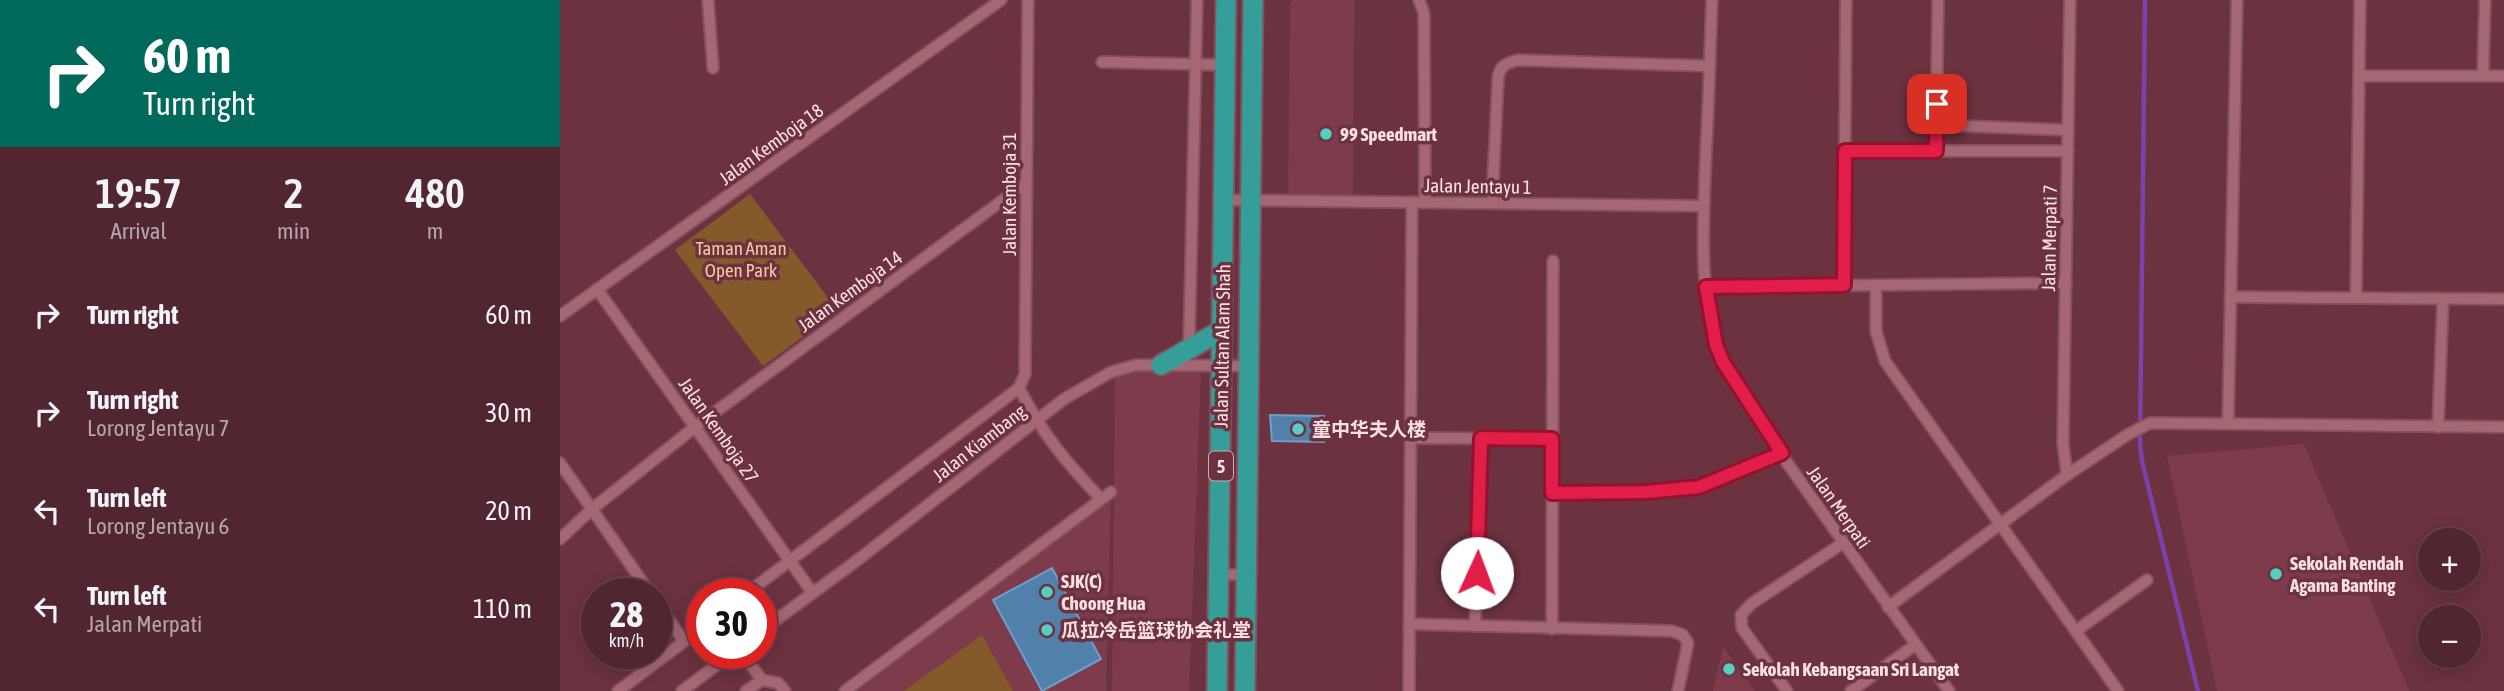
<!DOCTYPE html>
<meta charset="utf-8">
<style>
:root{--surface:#512630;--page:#5b323c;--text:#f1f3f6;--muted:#b4a5ab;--line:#67434c}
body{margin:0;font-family:"Asap Condensed","Noto Sans SC",sans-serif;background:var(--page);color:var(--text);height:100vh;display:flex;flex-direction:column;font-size:26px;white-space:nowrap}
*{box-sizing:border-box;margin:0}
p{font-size:23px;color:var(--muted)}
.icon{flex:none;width:38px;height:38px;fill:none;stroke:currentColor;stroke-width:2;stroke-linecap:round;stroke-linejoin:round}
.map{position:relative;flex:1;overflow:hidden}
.details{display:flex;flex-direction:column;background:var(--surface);width:560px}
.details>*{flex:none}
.top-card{background:#00695c;color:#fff;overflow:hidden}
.buttons{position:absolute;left:1858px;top:528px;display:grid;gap:14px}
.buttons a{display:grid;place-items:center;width:63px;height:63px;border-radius:50%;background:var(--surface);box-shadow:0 4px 18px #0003,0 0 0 2px var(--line);font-size:35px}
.speed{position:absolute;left:21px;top:578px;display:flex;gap:14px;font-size:35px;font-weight:700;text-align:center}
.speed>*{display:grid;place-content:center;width:91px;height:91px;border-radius:50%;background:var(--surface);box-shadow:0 4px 18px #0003,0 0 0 2px var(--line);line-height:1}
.speed small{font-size:18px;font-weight:400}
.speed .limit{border:10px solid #d22;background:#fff;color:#111}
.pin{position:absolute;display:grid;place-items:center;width:60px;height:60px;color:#fff;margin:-30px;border-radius:14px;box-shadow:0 4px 10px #0006}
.me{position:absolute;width:77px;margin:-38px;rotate:2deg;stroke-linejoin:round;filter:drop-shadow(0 0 5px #0008)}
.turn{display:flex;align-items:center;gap:24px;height:147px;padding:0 28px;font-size:32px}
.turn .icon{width:91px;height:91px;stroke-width:2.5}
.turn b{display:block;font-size:49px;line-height:60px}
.eta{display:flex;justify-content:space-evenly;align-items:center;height:119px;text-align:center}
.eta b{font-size:42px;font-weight:600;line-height:49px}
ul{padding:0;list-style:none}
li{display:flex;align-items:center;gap:21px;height:98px;padding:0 28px}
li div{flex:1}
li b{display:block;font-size:26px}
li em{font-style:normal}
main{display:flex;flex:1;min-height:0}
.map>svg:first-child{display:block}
.built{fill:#7d3b4b}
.green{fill:#855a2a}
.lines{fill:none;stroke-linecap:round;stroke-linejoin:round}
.stream{stroke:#7a42aa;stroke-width:4.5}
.building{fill:#5181aa;stroke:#6e9ec9;stroke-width:2}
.minor-casing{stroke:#82535f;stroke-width:14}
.trunk-casing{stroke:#82535f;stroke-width:23}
.minor{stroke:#a66774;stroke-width:10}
.trunk{stroke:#359e98;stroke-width:19}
.route-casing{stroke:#92132f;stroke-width:18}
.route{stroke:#e11d48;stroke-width:12}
.poi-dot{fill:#57cec2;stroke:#6c3240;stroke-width:2.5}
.labels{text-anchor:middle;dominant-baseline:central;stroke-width:7;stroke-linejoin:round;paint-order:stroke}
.shield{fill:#6c3240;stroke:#d1abb2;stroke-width:2}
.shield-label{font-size:18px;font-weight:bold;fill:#fcdfe3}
.poi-label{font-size:19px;font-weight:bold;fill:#fcdfe3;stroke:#6c3240;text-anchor:start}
.street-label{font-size:19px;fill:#fcdfe3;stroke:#6c3240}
.park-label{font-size:19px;fill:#f6c99d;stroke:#6c3240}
</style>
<main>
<section class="details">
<div class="top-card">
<div class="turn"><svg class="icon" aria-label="right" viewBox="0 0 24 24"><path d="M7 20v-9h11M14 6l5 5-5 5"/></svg><div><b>60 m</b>Turn right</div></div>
</div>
<div class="eta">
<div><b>19:57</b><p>Arrival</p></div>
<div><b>2</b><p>min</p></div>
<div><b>480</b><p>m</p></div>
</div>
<ul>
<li><svg class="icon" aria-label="right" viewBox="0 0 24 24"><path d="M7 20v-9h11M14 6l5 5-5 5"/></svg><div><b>Turn right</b></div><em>60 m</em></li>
<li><svg class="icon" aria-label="right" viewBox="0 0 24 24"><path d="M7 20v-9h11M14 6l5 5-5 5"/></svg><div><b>Turn right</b><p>Lorong Jentayu 7</p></div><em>30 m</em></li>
<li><svg class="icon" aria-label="left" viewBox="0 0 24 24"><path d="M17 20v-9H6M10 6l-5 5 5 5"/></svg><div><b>Turn left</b><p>Lorong Jentayu 6</p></div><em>20 m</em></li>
<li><svg class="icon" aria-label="left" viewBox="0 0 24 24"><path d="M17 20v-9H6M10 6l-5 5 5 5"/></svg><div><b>Turn left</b><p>Jalan Merpati</p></div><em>110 m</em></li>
</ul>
</section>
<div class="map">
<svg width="1944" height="691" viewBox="0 0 1944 691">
<rect width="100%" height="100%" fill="#6c3240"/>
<!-- built -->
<g class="built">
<polygon points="733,0 794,0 793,196 728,196 730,3"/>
<polygon points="578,370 641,371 629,691 552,691 555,377"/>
<polygon points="1744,444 1849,691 1657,691 1607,456"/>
<polygon points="551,494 546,691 298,691"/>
<polygon points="1163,647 1195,691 1153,691"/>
</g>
<!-- green -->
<g class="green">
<polygon points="190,194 278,311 203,366 115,250"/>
<polygon points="422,635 453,691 344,691"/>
</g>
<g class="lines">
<!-- stream -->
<polyline class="stream" points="1585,0 1580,444 1582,461 1638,691"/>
</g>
<!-- building -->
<g class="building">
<polygon points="710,415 764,416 764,442 712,441"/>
<polygon points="492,568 541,659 482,691 433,600"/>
</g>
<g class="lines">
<!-- minor casing -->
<g class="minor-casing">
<g id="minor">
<polyline points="148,0 153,68"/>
<polyline points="859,0 864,13 865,202"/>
<path d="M 1152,0 C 1150,50 1149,100 1146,150 C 1144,217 1136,299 1163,362 L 1228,464 L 1389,691"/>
<polyline points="542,62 666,65"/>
<polyline points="1799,76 1944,76"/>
<polyline points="1923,76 1925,0"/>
<polyline points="1376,125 1508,130"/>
<polyline points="1285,151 1508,151"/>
<polyline points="1376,151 1378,0"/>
<polyline points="664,200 1144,206"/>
<path d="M 932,203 L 938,79 C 939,66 946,63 958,60 L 1150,66"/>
<polyline points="1284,285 1286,0"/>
<polyline points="1316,285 1316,331 1325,361 1558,691"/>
<polyline points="1146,287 1506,283"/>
<polyline points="37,289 252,592"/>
<polyline points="1670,297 1944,299"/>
<polyline points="1796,298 1800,0"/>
<polyline points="0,316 441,0"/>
<polyline points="629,349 637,0"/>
<polyline points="459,388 465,374 468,0"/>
<path d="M 459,388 C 483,435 505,461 541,499"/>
<polyline points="1668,424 1677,0"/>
<polyline points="1878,427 1883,299"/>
<polyline points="850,438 992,439"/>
<polyline points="0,463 90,593"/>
<polyline points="1507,475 1503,443 1510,0"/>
<polyline points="992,493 1086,492 1139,487 1222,453"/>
<polyline points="0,539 32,509 135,427 466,183"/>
<polyline points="659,574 686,575"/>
<polyline points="187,593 459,388"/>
<polyline points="96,602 124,641"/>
<polyline points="1328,607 1507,475 1567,435 1590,423 1944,427"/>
<polyline points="849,624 1112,631 1123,635 1128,643 1118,691"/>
<polyline points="915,626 921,438"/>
<polyline points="992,629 993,261"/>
<polyline points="1517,630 1587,580"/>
<polyline points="201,631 295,562 504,399 551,372 576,365 689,366"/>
<polyline points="182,653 202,680 218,683 225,691"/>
<polyline points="58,691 142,628"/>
<polyline points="122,691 173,653"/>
<polyline points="186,691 202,680"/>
<polyline points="285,691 551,492"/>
<polyline points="849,691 852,202"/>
<polyline points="1227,691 1182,628 1181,615 1191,604 1283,543"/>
<polyline points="1291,691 1355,645"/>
</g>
</g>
<!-- trunk casing -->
<g class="trunk-casing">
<g id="trunk">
<polyline points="601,365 662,330"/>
<polyline points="657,691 666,0"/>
<polyline points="685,691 693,0"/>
</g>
</g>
<!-- minor -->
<use href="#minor" class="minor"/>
<!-- trunk -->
<use href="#trunk" class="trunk"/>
</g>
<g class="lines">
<!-- route casing -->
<g class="route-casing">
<polyline id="route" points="917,573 921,438 992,439 992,493 1086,492 1139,487 1222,453 1163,362 1156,345 1146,287 1284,285 1285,151 1376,151 1377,104"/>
</g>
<!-- route -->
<use href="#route" class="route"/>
</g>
<!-- markers -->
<g class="poi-dot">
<circle cx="766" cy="134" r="7"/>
<circle cx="738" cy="429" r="7"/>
<circle cx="1716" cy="574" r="7"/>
<circle cx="487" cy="592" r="7"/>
<circle cx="487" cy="630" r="7"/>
<circle cx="1169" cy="669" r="7"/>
</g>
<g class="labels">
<!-- shield labels -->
<rect class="shield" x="649" y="451.5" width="24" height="29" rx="5"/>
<g class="shield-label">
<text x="661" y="466">5</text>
</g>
<!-- poi labels -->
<g class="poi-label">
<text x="780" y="134">99 Speedmart</text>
<text x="752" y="429">童中华夫人楼</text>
<text x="1730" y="563">Sekolah Rendah<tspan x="1730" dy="22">Agama Banting</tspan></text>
<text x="501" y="581">SJK(C)<tspan x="501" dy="22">Choong Hua</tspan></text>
<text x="501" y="630">瓜拉冷岳篮球协会礼堂</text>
<text x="1183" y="669">Sekolah Kebangsaan Sri Langat</text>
</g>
<!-- street labels -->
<g class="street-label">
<text transform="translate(211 144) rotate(-36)">Jalan Kemboja 18</text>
<text transform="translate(918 186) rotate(1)">Jalan Jentayu 1</text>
<text transform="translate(449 194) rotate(-90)">Jalan Kemboja 31</text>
<text transform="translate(1489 238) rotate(-89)">Jalan Merpati 7</text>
<text transform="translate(290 291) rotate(-36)">Jalan Kemboja 14</text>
<text transform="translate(662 346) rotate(-89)">Jalan Sultan Alam Shah</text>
<text transform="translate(159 430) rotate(55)">Jalan Kemboja 27</text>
<text transform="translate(419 443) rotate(-38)">Jalan Kiambang</text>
<text transform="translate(1279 507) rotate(55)">Jalan Merpati</text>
</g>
<!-- park labels -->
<g class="park-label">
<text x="181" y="248">Taman Aman<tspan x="181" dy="22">Open Park</tspan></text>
</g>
</g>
</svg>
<div class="buttons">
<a>+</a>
<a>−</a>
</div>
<div class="speed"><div>28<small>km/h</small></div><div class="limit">30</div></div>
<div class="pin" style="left:1377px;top:104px;background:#d93025"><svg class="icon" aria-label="arrive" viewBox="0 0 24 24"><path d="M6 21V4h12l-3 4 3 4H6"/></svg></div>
<svg class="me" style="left:917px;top:573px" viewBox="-20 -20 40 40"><circle r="19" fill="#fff"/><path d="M0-13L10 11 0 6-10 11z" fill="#e11d48"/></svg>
</div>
</main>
